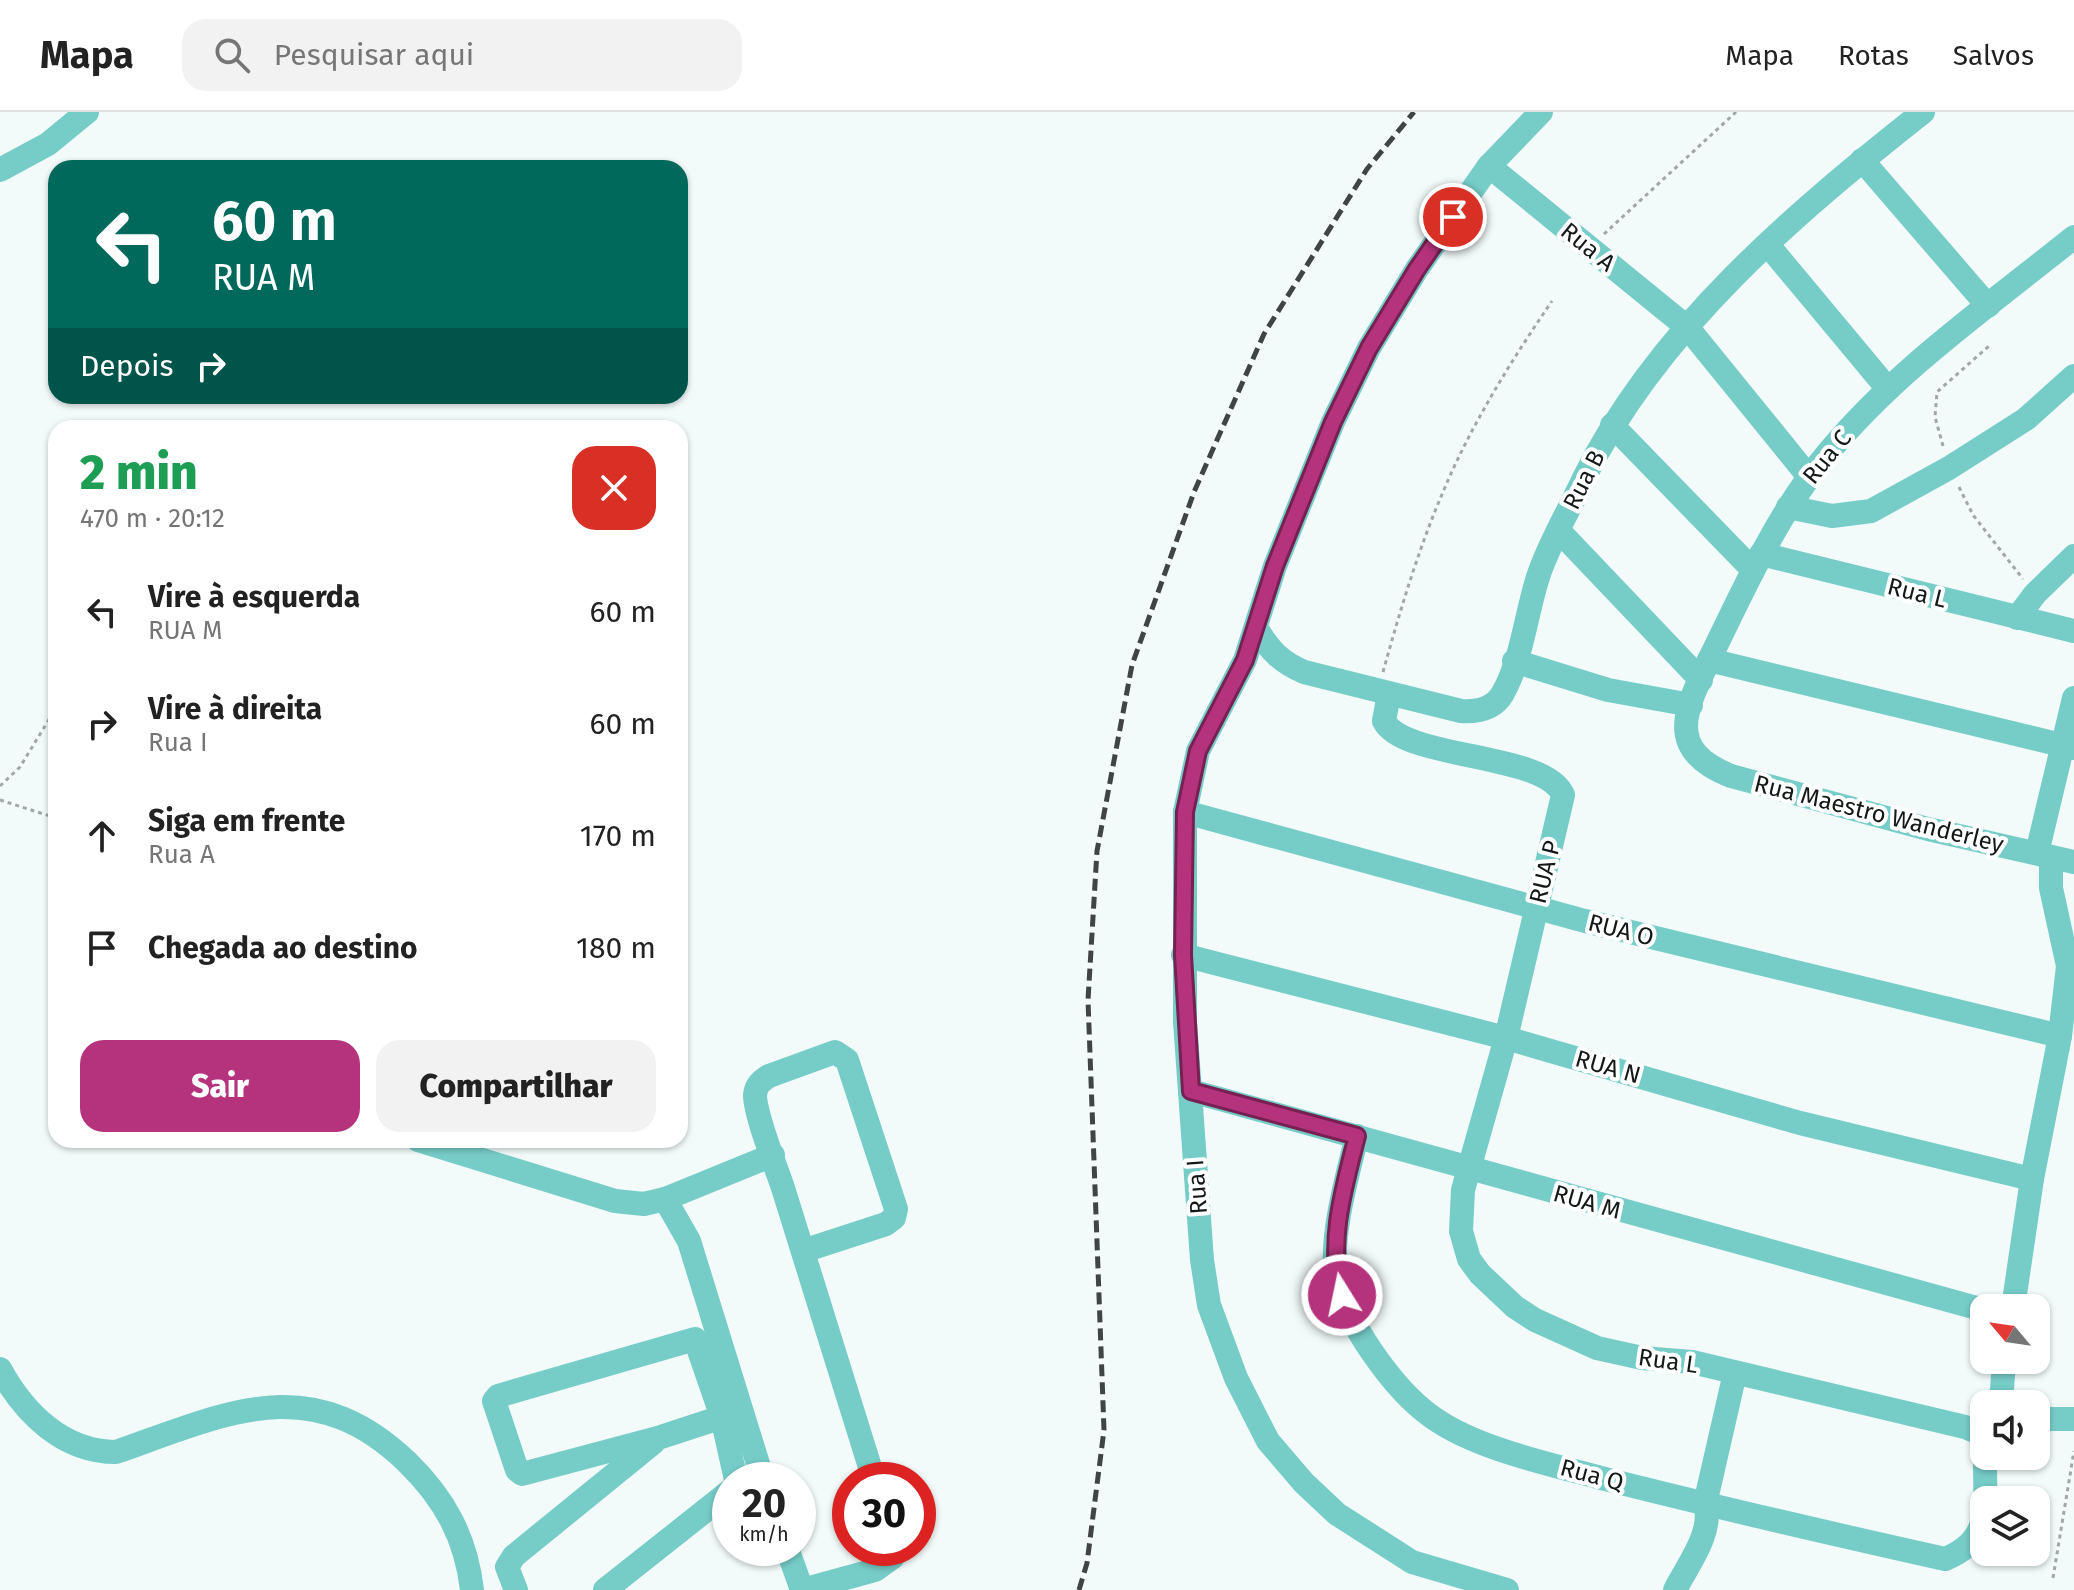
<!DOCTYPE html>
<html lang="pt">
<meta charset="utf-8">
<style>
:root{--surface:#fff;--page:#f2f2f2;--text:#222;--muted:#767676;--line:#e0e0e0;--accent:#b5337c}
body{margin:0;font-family:"Fira Sans",sans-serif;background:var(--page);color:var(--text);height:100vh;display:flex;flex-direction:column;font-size:30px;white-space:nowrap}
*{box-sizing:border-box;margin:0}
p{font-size:26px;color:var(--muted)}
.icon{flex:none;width:44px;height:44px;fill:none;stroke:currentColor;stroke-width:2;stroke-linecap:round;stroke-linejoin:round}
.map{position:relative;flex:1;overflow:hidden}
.side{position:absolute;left:48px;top:308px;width:640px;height:728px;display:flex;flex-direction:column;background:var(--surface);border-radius:24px;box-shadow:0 2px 6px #0004}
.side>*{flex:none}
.hud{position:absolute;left:48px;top:48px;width:640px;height:244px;border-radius:24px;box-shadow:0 2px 6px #0004;background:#00695c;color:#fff;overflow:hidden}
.needle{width:52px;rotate:299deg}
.controls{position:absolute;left:1970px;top:1182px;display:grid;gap:16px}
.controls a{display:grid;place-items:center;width:80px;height:80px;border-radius:16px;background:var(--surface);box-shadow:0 2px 6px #0004;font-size:40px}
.speed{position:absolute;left:712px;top:1350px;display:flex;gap:16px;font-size:40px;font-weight:700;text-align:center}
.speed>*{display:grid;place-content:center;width:104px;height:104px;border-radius:50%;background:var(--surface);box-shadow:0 2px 6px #0004;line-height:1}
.speed small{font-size:20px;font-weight:400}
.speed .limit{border:12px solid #d22;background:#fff;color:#111}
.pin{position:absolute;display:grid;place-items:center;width:68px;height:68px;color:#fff;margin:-34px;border:4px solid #fff;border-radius:50%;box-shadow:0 2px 8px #0007}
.me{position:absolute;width:88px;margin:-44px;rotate:350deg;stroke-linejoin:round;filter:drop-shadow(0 0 6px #0008)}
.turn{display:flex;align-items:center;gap:28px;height:168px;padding:0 32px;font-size:36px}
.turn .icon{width:104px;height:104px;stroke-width:2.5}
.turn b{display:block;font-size:56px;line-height:68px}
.then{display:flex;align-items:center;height:76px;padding:0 32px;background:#0003;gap:16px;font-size:30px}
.round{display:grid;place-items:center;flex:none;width:84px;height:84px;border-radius:24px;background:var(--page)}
.summary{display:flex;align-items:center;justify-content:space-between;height:136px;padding:0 32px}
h1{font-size:48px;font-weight:800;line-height:60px;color:#1e9e55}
.button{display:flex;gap:16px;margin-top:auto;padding:16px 32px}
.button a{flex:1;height:92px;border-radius:24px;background:var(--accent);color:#fff;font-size:32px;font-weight:800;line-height:92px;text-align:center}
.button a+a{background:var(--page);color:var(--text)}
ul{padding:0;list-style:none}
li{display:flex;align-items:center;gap:24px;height:112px;padding:0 32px}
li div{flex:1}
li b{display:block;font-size:30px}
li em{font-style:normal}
header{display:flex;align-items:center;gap:48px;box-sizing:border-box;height:112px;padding:0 40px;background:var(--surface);border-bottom:2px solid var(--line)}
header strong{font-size:38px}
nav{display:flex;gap:44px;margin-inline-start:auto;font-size:28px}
.search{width:560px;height:72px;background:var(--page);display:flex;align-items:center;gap:20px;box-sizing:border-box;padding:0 28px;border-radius:24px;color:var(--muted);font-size:30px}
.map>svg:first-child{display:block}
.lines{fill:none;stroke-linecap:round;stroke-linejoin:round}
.path{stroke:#a1a7a7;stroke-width:3;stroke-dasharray:4 4;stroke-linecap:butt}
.minor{stroke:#76cdc8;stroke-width:24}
.rail{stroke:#404444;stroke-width:5;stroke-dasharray:12 6;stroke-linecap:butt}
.route-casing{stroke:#762151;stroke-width:20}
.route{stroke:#b5337c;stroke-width:14}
.labels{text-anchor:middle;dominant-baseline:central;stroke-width:8;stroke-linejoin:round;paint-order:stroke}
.street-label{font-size:24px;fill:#151818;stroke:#fff}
</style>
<header>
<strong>Mapa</strong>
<div class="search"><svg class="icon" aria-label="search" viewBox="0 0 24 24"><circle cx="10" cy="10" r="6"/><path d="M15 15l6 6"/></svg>Pesquisar aqui</div>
<nav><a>Mapa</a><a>Rotas</a><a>Salvos</a></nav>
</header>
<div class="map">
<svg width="2074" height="1478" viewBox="0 0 2074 1478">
<rect width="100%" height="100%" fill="#f2fafa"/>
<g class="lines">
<!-- path -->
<g class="path">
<polyline points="1604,122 1736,0"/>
<polyline points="1943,334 1935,305 1937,280 1989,234"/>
<polyline points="1959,375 1973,403 2023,467"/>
<path d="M 1383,560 C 1400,499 1418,438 1443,380 C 1471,313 1511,249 1552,189"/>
<polyline points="0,674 20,655 56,596"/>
<polyline points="0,688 56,706"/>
<polyline points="2053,1466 2074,1339"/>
</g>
<!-- minor -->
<g class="minor">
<polyline points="1862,48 1988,194"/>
<polyline points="1489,54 1688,216 1809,365"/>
<polyline points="0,58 48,32 87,0"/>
<path d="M 2074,125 C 1990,193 1897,257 1827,342 C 1779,400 1748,468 1715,536 C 1689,590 1659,636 1731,664 L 1928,717 L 2074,750"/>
<polyline points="1768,133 1888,277"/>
<polyline points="1612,313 1753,458"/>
<polyline points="1788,395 1832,404 1871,399 1949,356 2026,307 2074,264"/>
<polyline points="1559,419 1701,568"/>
<polyline points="1761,442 2074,519"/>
<polyline points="2017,506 2035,482 2074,444"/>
<path d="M 1257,517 C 1270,539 1281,550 1304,560 L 1461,599 C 1478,600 1494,597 1503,581 C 1522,547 1526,502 1538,465 C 1549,431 1569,399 1584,366 C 1658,217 1795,101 1923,0"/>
<polyline points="1709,548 2074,636"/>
<polyline points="1514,549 1608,578 1691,593"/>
<path d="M 1389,582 L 1384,609 C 1404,648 1545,640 1563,683 L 1506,926 L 1463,1078 L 1461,1119 L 1469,1147 L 1480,1162 L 1515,1195 L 1535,1208 L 1597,1236 L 1642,1246 L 1692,1250 L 1965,1315 L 1984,1323"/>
<polyline points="1185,700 1585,809 2060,924"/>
<polyline points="2037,741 2074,586"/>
<polyline points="1183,843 1506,926 1800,1011 2032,1067"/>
<polyline points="1191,979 1984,1198"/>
<path d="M 1357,1024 C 1348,1061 1330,1124 1336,1161 C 1343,1208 1394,1278 1432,1305 C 1478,1338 1554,1353 1609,1368 C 1720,1396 1833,1422 1945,1447 C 1995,1427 1984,1390 1985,1344"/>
<polyline points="418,1028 615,1089 644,1092 665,1087 689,1129 763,1368"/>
<polyline points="665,1087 773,1043"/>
<path d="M 803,1139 L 886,1112 L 894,1106 L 896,1097 L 847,948 L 835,940 L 769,964 C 761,969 756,973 755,983 C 755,1003 776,1055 783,1076 C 813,1174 844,1271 874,1368"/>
<polyline points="2013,1196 2032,1067 2060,924 2068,854 2051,776 2051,745"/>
<path d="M 0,1257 C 24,1301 63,1340 116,1340 C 225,1302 310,1257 407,1350 C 445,1387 466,1426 472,1478"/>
<polyline points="2001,1292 2004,1248"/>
<polyline points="722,1305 661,1325 522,1362 517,1358 494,1289 498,1284 695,1227 722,1305 736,1368"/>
<polyline points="2036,1307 2074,1307"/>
<polyline points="787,1436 802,1478"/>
<polyline points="516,1478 507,1455 514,1444 653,1331"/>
<polyline points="605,1478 730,1379"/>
<polyline points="802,1478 875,1458 893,1445 895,1436"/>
<polyline points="1507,1478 1412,1450 1337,1402 1304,1371 1268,1329 1236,1266 1209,1193 1202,1148 1185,910 1185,700 1198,639 1245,548 1275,454 1333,310 1369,236 1417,157 1489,54 1541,0"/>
<path d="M 1675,1478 C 1687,1454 1714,1420 1705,1392 L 1735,1261"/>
</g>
<!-- rail -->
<polyline class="rail" points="1079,1478 1087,1451 1104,1318 1088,888 1097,739 1132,553 1194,380 1264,222 1367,57 1414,0"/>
</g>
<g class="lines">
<!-- route casing -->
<g class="route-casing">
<path id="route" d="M 1342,1183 C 1327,1131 1344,1075 1357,1024 L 1191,979 L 1183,843 L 1185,700 L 1198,639 L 1245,548 L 1275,454 L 1333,310 L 1369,236 L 1417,157 L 1453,105"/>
</g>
<!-- route -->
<use href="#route" class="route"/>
</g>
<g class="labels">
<!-- street labels -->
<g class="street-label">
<text transform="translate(1588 135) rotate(39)">Rua A</text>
<text transform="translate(1827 345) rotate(-51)">Rua C</text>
<text transform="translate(1584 368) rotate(-63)">Rua B</text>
<text transform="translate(1917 481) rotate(14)">Rua L</text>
<text transform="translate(1879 702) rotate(14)">Rua Maestro Wanderley</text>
<text transform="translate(1545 760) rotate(-76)">RUA P</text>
<text transform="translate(1621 818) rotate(14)">RUA O</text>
<text transform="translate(1608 955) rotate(16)">RUA N</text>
<text transform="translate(1197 1075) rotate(-94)">Rua I</text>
<text transform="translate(1587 1090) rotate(16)">RUA M</text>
<text transform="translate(1668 1249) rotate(8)">Rua L</text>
<text transform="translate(1592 1363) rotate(15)">Rua Q</text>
</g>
</g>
</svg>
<div class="controls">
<a><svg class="needle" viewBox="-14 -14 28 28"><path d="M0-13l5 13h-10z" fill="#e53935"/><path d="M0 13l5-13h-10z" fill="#767676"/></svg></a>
<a><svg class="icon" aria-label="sound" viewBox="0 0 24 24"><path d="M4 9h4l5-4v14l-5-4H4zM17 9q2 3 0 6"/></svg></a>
<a><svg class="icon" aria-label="layers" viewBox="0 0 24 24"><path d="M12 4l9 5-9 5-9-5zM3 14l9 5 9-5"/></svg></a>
</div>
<div class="speed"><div>20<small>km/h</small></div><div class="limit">30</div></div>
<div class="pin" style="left:1453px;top:105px;background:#d93025"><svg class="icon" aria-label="arrive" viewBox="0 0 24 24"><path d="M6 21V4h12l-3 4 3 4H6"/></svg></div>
<svg class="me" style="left:1342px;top:1183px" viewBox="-20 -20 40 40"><circle r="17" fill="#b5337c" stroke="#fff" stroke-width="3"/><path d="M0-11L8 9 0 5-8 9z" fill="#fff"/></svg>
<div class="hud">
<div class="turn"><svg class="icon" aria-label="left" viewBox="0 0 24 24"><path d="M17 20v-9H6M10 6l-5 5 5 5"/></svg><div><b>60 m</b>RUA M</div></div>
<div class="then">Depois<svg class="icon" aria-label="right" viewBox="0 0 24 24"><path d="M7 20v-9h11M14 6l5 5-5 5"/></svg></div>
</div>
<section class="side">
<div class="summary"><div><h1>2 min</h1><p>470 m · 20:12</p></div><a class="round" style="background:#d93025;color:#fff"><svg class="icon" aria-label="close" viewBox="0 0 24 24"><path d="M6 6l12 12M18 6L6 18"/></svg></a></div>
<ul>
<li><svg class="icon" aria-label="left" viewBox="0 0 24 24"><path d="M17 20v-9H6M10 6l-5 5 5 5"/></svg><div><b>Vire à esquerda</b><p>RUA M</p></div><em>60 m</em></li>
<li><svg class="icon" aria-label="right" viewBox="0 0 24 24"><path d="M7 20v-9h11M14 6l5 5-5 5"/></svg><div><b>Vire à direita</b><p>Rua I</p></div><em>60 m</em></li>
<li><svg class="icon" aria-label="ahead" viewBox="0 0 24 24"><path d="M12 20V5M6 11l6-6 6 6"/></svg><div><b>Siga em frente</b><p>Rua A</p></div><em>170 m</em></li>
<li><svg class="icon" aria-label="arrive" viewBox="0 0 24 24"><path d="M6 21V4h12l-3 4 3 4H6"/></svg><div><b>Chegada ao destino</b></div><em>180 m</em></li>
</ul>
<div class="button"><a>Sair</a><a>Compartilhar</a></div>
</section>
</div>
